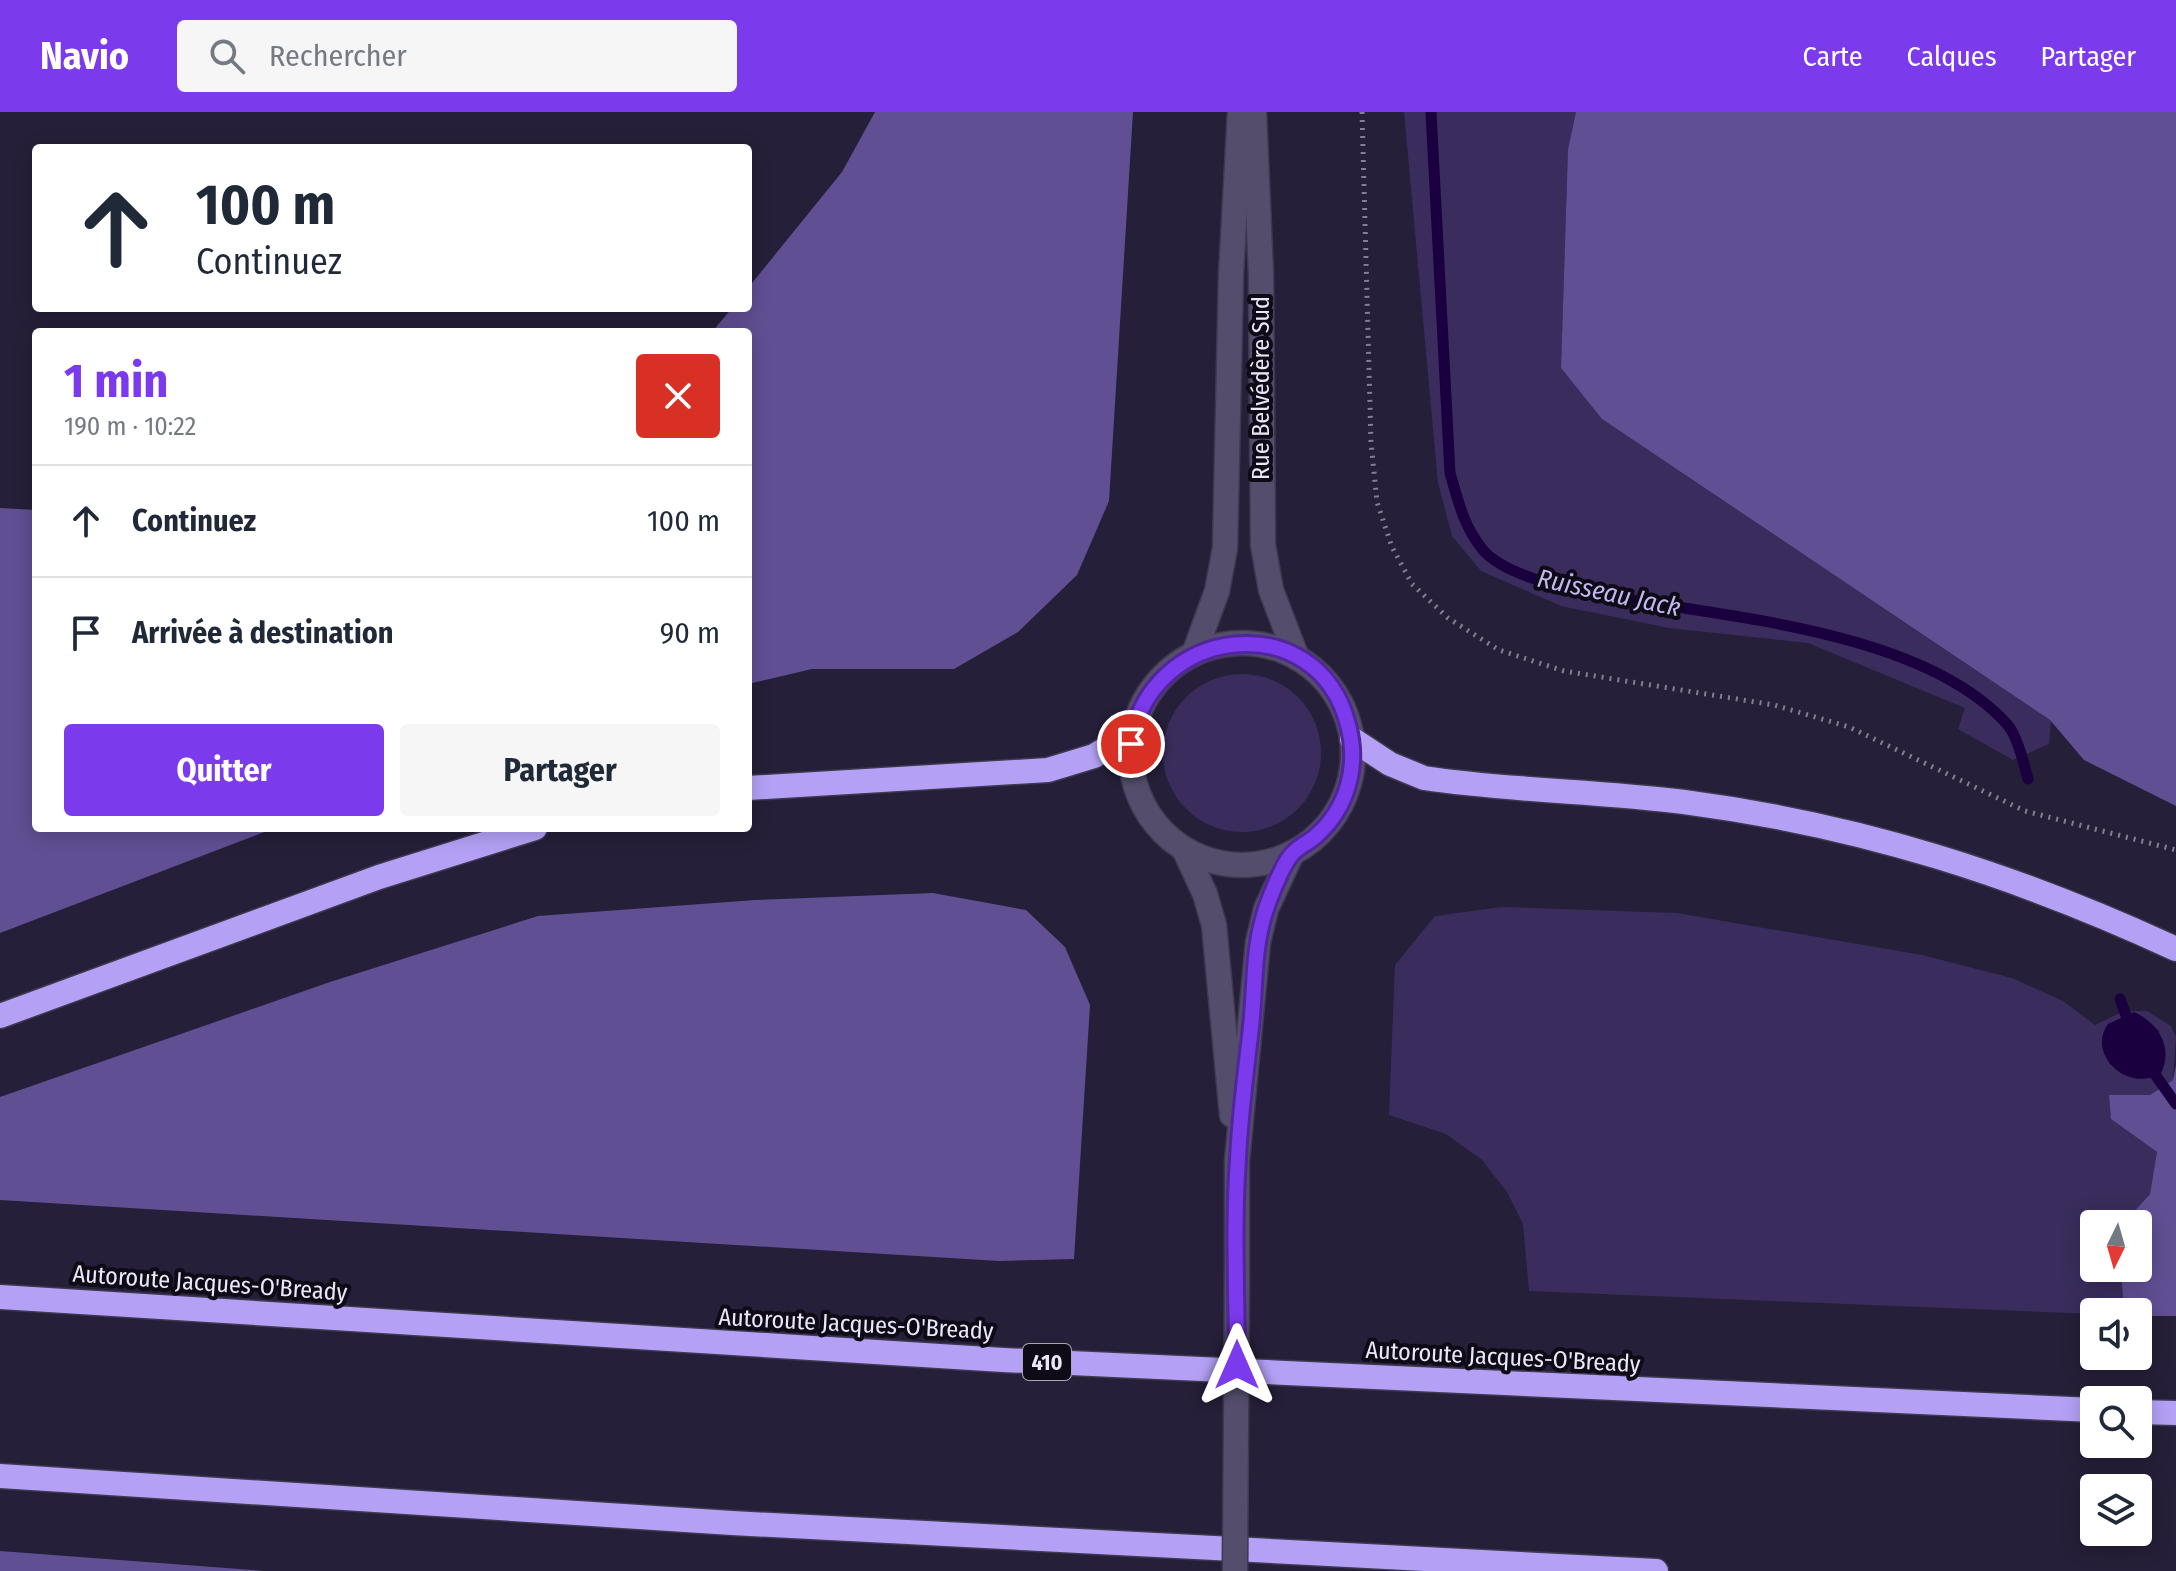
<!DOCTYPE html>
<html lang="fr">
<meta charset="utf-8">
<style>
:root{--surface:#fff;--page:#f6f6f7;--text:#1f2937;--muted:#747a83;--line:#e0e1e3;--accent:#7c3aed}
body{margin:0;font-family:"Fira Sans Condensed",sans-serif;background:var(--page);color:var(--text);height:100vh;display:flex;flex-direction:column;font-size:30px;white-space:nowrap}
*{box-sizing:border-box;margin:0}
p{font-size:26px;color:var(--muted)}
.icon{flex:none;width:44px;height:44px;fill:none;stroke:currentColor;stroke-width:2;stroke-linecap:round;stroke-linejoin:round}
.map{position:relative;flex:1;overflow:hidden}
.details{position:absolute;left:32px;top:216px;width:720px;height:504px;display:flex;flex-direction:column;background:var(--surface);border-radius:8px;box-shadow:0 4px 20px #0003}
.details>*{flex:none}
.hud{position:absolute;left:32px;top:32px;width:720px;height:168px;border-radius:8px;box-shadow:0 4px 20px #0003;background:#fff;color:var(--text);overflow:hidden}
.needle{width:52px;rotate:185deg}
.buttons{position:absolute;left:2080px;top:1098px;display:grid;gap:16px}
.buttons a{display:grid;place-items:center;width:72px;height:72px;border-radius:8px;background:var(--surface);box-shadow:0 4px 20px #0003;font-size:40px}
.pin{position:absolute;display:grid;place-items:center;width:68px;height:68px;color:#fff;margin:-34px;border:4px solid #fff;border-radius:50%;box-shadow:0 2px 8px #0007}
.me{position:absolute;width:88px;margin:-44px;rotate:0deg;stroke-linejoin:round;filter:drop-shadow(0 0 6px #0008)}
.turn{display:flex;align-items:center;gap:28px;height:168px;padding:0 32px;font-size:36px}
.turn .icon{width:104px;height:104px;stroke-width:2.5}
.turn b{display:block;font-size:56px;line-height:68px}
.round{display:grid;place-items:center;flex:none;width:84px;height:84px;border-radius:8px;background:var(--page)}
.summary{display:flex;align-items:center;justify-content:space-between;height:136px;padding:0 32px}
h1{font-size:48px;font-weight:700;line-height:60px;color:var(--accent)}
.cta{display:flex;gap:16px;margin-top:auto;padding:16px 32px}
.cta a{flex:1;height:92px;border-radius:8px;background:var(--accent);color:#fff;font-size:32px;font-weight:700;line-height:92px;text-align:center}
.cta a+a{background:var(--page);color:var(--text)}
ul{padding:0;list-style:none}
li{display:flex;align-items:center;gap:24px;height:112px;padding:0 32px;border-top:2px solid var(--line)}
li div{flex:1}
li b{display:block;font-size:30px}
li em{font-style:normal}
header{display:flex;align-items:center;gap:48px;box-sizing:border-box;height:112px;padding:0 40px;background:var(--accent);color:#fff}
header strong{font-size:38px}
nav{display:flex;gap:44px;margin-inline-start:auto;font-size:28px}
.search{width:560px;height:72px;background:var(--page);display:flex;align-items:center;gap:20px;box-sizing:border-box;padding:0 28px;border-radius:8px;color:var(--muted);font-size:30px}
.map>svg:first-child{display:block}
.green{fill:#3a2d5d;fill-rule:evenodd}
.forest{fill:#614f94}
.water{fill:#1a003f}
.lines{fill:none;stroke-linecap:round;stroke-linejoin:round}
.stream{stroke:#1a003f;stroke-width:11}
.secondary-casing{stroke:#3f394f;stroke-width:27}
.highway-casing{stroke:#3f394f;stroke-width:27}
.path{stroke:#827e94;stroke-width:5;stroke-dasharray:2 6;stroke-linecap:butt}
.secondary{stroke:#544e6c;stroke-width:24}
.highway{stroke:#b4a1f6;stroke-width:24}
.secondary-bridge-casing{stroke:#3f394f;stroke-width:27;stroke-linecap:butt}
.secondary-bridge{stroke:#544e6c;stroke-width:24}
.route-casing{stroke:#51269a;stroke-width:20}
.route{stroke:#7c3aed;stroke-width:14}
.labels{text-anchor:middle;dominant-baseline:central;stroke-width:8;stroke-linejoin:round;paint-order:stroke}
.shield{fill:#0e0b17;stroke:#a8a5b4;stroke-width:2}
.shield-label{font-size:22px;font-weight:bold;fill:#eae7f8}
.street-label{font-size:24px;fill:#eae7f8;stroke:#0e0b17}
.water-label{font-size:26px;font-style:italic;fill:#c3b7f2;stroke:#0e0b17}
</style>
<header>
<strong>Navio</strong>
<div class="search"><svg class="icon" aria-label="search" viewBox="0 0 24 24"><circle cx="10" cy="10" r="6"/><path d="M15 15l6 6"/></svg>Rechercher</div>
<nav><a>Carte</a><a>Calques</a><a>Partager</a></nav>
</header>
<div class="map">
<svg width="2176" height="1459" viewBox="0 0 2176 1459">
<rect width="100%" height="100%" fill="#251f39"/>
<!-- green -->
<g class="green">
<polygon points="1404,0 1576,0 1568,37 1561,256 1602,307 2051,609 2049,632 2013,648 1958,617 1965,596 1808,531 1669,516 1561,494 1481,459 1452,424 1438,371"/>
<circle cx="1242" cy="641" r="79"/>
<path d="M 1501,795 L 1677,801 L 1922,843 L 2012,866 L 2063,889 L 2095,913 L 2124,899 L 2147,899 L 2171,914 L 2176,925 L 2173,968 L 2150,983 L 2109,983 L 2111,1007 L 2157,1040 L 2150,1082 L 2123,1112 L 2094,1112 L 2094,1156 L 2121,1156 L 2123,1187 L 2137,1200 L 2094,1202 L 1529,1179 L 1523,1112 L 1507,1080 L 1482,1048 L 1446,1022 L 1389,1003 L 1395,853 L 1435,804 ZM 2134,900 L 2160,919 L 2110,953 L 2104,930 L 2105,916 Z"/>
</g>
<!-- forest -->
<g class="forest">
<polygon points="875,0 1133,0 1109,389 1077,463 1018,520 954,557 812,557 748,572 748,220 712,220 732,196 748,196 748,176 842,60"/>
<polygon points="1576,0 2176,0 2176,694 2084,648 2050,608 1602,307 1561,256 1568,37"/>
<polygon points="0,396 36,398 36,716 275,716 0,821"/>
<polygon points="933,781 1026,798 1065,835 1090,893 1074,1147 999,1149 0,1088 0,985 330,870 538,804 755,788"/>
<polygon points="2176,953 2176,1204 2141,1204 2123,1187 2121,1156 2138,1156 2138,1112 2123,1112 2150,1082 2157,1040 2111,1007 2109,983 2150,983 2173,968"/>
<polygon points="0,1439 265,1459 0,1459"/>
</g>
<!-- water -->
<path class="water" d="M 2134,900 C 2157,910 2174,935 2161,961 C 2128,982 2086,942 2108,912 Z"/>
<g class="lines">
<!-- stream -->
<g class="stream">
<path d="M 1431,0 L 1450,361 C 1458,389 1464,415 1483,438 C 1507,466 1578,479 1613,485 C 1730,505 1923,520 2006,611 C 2018,624 2023,650 2028,667"/>
<polyline points="2120,887 2131,917"/>
<polyline points="2149,954 2176,992"/>
</g>
<!-- secondary casing -->
<g class="secondary-casing">
<g id="secondary">
<polyline points="1254,0 1261,163 1263,433 1271,478 1297,546"/>
<circle cx="1242" cy="642" r="111"/>
<polyline points="1194,542 1217,479 1225,436 1231,163 1240,0"/>
<polyline points="1184,737 1205,782 1214,813 1232,1003"/>
<polyline points="1237,1165 1237,1049 1258,830 1266,797 1292,741"/>
</g>
</g>
<!-- highway casing -->
<g class="highway-casing">
<g id="highway">
<path d="M 1352,627 L 1390,652 L 1424,666 C 1510,679 1598,679 1684,690 C 1860,713 2016,763 2176,837"/>
<polyline points="748,676 1048,658 1094,644 1133,620"/>
<polyline points="0,904 379,765 535,716"/>
<polyline points="0,1185 1003,1248 2094,1298"/>
<polyline points="2138,1300 2176,1301"/>
<polyline points="0,1364 732,1411 1656,1459"/>
</g>
</g>
<!-- path -->
<polyline class="path" points="1362,0 1371,330 1377,390 1392,435 1412,472 1448,506 1499,538 1564,559 1774,593 1849,615 2025,699 2176,738"/>
<!-- secondary -->
<use href="#secondary" class="secondary"/>
<!-- highway -->
<use href="#highway" class="highway"/>
<!-- secondary-bridge casing -->
<g class="secondary-bridge-casing">
<polyline id="secondary-bridge" points="1235,1459 1237,1165"/>
</g>
<!-- secondary-bridge -->
<use href="#secondary-bridge" class="secondary-bridge"/>
</g>
<g class="lines">
<!-- route casing -->
<g class="route-casing">
<path id="route" d="M 1131,632 C 1149,512 1318,493 1348,613 C 1359,653 1348,695 1317,723 C 1310,730 1299,734 1293,741 C 1282,752 1267,792 1263,807 C 1253,842 1255,879 1251,915 C 1246,959 1240,1003 1238,1047 C 1233,1115 1237,1185 1237,1253"/>
</g>
<!-- route -->
<use href="#route" class="route"/>
</g>
<g class="labels">
<!-- shield labels -->
<rect class="shield" x="1023" y="1232" width="48" height="36" rx="6"/>
<g class="shield-label">
<text x="1047" y="1250">410</text>
</g>
<!-- street labels -->
<g class="street-label">
<text transform="translate(1261 276) rotate(-90)">Rue Belvédère Sud</text>
<text transform="translate(210 1171) rotate(4)">Autoroute Jacques-O'Bready</text>
<text transform="translate(856 1212) rotate(3)">Autoroute Jacques-O'Bready</text>
<text transform="translate(1503 1245) rotate(3)">Autoroute Jacques-O'Bready</text>
</g>
<!-- water labels -->
<g class="water-label">
<text transform="translate(1609 481) rotate(12)">Ruisseau Jack</text>
</g>
</g>
</svg>
<div class="buttons">
<a><svg class="needle" viewBox="-14 -14 28 28"><path d="M0-13l5 13h-10z" fill="#e53935"/><path d="M0 13l5-13h-10z" fill="#747a83"/></svg></a>
<a><svg class="icon" aria-label="sound" viewBox="0 0 24 24"><path d="M4 9h4l5-4v14l-5-4H4zM17 9q2 3 0 6"/></svg></a>
<a><svg class="icon" aria-label="search" viewBox="0 0 24 24"><circle cx="10" cy="10" r="6"/><path d="M15 15l6 6"/></svg></a>
<a><svg class="icon" aria-label="layers" viewBox="0 0 24 24"><path d="M12 4l9 5-9 5-9-5zM3 14l9 5 9-5"/></svg></a>
</div>
<div class="pin" style="left:1131px;top:632px;background:#d93025"><svg class="icon" aria-label="arrive" viewBox="0 0 24 24"><path d="M6 21V4h12l-3 4 3 4H6"/></svg></div>
<svg class="me" style="left:1237px;top:1253px" viewBox="-20 -20 40 40"><path d="M0-17L14 15 0 8-14 15z" fill="#7c3aed" stroke="#fff" stroke-width="4"/></svg>
<div class="hud">
<div class="turn"><svg class="icon" aria-label="ahead" viewBox="0 0 24 24"><path d="M12 20V5M6 11l6-6 6 6"/></svg><div><b>100 m</b>Continuez</div></div>
</div>
<section class="details">
<div class="summary"><div><h1>1 min</h1><p>190 m · 10:22</p></div><a class="round" style="background:#d93025;color:#fff"><svg class="icon" aria-label="close" viewBox="0 0 24 24"><path d="M6 6l12 12M18 6L6 18"/></svg></a></div>
<ul>
<li><svg class="icon" aria-label="ahead" viewBox="0 0 24 24"><path d="M12 20V5M6 11l6-6 6 6"/></svg><div><b>Continuez</b></div><em>100 m</em></li>
<li><svg class="icon" aria-label="arrive" viewBox="0 0 24 24"><path d="M6 21V4h12l-3 4 3 4H6"/></svg><div><b>Arrivée à destination</b></div><em>90 m</em></li>
</ul>
<div class="cta"><a>Quitter</a><a>Partager</a></div>
</section>
</div>
